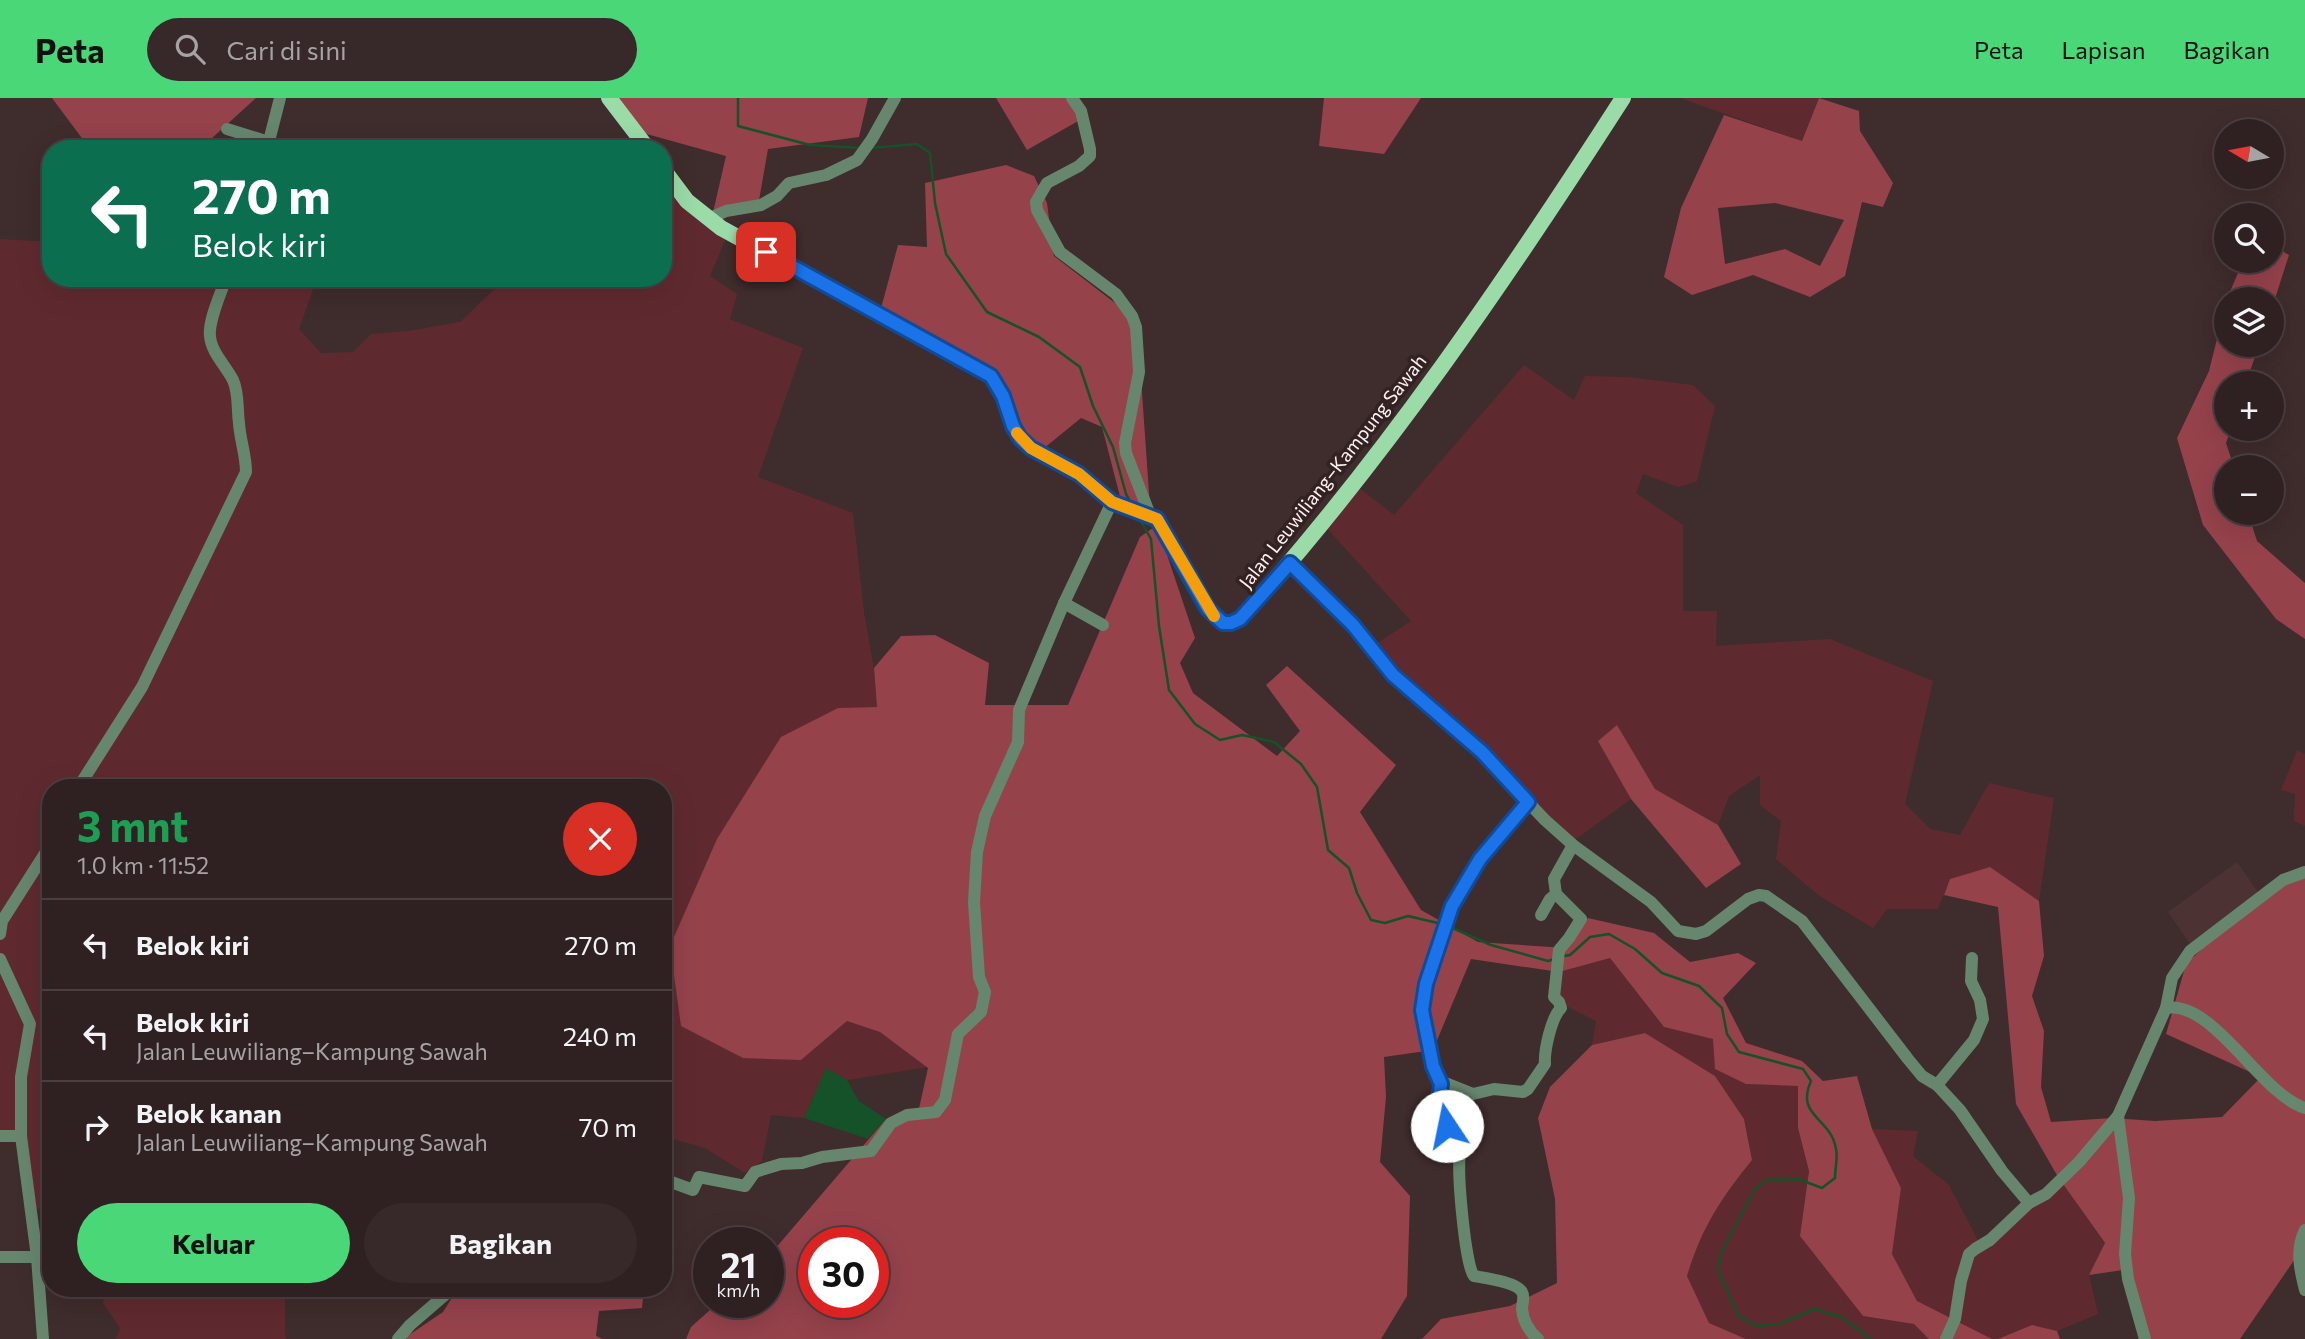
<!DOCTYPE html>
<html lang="id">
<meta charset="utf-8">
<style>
:root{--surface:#2f2122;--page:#37292a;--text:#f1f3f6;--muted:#a7a3a5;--line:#4a3e40;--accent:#49d778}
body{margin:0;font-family:Commissioner,sans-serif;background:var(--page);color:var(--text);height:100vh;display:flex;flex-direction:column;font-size:26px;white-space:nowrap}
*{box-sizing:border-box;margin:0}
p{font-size:23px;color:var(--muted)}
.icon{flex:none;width:38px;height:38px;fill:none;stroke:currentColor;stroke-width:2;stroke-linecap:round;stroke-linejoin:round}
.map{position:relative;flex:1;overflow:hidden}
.panel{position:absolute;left:42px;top:681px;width:630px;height:518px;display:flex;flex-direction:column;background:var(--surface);border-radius:28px;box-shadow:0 7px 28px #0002,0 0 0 2px var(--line)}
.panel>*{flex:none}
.banner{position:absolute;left:42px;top:42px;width:630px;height:147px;border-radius:28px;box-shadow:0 7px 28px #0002,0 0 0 2px var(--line);background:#0b6e4f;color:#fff;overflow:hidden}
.needle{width:46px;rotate:280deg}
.buttons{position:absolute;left:2214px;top:21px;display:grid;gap:14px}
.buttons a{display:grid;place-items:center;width:70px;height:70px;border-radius:50%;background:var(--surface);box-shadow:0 7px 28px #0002,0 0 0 2px var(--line);font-size:35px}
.speed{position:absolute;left:693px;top:1129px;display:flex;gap:14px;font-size:35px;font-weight:700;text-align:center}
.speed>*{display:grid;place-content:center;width:91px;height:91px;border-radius:50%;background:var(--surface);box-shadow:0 7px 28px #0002,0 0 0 2px var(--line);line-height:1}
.speed small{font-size:18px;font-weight:400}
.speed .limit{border:10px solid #d22;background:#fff;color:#111}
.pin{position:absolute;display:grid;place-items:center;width:60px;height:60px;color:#fff;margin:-30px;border-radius:14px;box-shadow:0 4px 10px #0006}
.me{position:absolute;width:77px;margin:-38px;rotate:349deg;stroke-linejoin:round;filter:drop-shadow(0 0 5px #0008)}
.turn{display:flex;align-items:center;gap:24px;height:147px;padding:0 35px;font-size:32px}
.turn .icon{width:91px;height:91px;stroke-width:2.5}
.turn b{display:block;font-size:49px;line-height:60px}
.round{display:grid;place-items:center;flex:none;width:74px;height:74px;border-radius:37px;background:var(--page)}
.overview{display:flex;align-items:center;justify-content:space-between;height:119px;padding:0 35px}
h1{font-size:42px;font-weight:700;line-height:52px;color:#1e9e55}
.primary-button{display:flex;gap:14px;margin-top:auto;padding:14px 35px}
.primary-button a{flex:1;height:80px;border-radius:42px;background:var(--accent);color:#111;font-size:28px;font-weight:700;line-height:80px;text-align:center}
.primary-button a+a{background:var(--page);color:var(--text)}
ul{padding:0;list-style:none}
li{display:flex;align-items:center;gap:21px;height:91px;padding:0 35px;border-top:2px solid var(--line)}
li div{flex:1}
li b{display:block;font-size:26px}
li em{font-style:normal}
header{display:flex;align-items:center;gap:42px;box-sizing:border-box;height:98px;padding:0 35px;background:var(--accent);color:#111}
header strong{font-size:33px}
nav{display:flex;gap:38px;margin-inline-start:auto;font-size:24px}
.search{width:490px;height:63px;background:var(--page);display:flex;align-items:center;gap:18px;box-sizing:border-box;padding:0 24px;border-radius:38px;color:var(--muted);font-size:26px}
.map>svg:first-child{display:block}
.built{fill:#4d3234}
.green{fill:#5f2a2f}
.forest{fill:#95424b;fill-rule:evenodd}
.water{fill:#155129}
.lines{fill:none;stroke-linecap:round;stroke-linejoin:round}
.stream{stroke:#155129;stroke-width:2.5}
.minor{stroke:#67866e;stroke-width:12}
.major{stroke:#9adba8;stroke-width:16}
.route-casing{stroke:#114b97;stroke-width:18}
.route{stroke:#1a73e8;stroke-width:12}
.slow{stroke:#f59e0b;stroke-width:12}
.labels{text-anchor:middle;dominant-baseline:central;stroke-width:7;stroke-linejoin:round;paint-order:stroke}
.street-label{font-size:19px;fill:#fef1f2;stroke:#342223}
</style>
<header>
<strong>Peta</strong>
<div class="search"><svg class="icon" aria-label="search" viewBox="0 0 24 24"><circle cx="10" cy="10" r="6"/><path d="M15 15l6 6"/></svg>Cari di sini</div>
<nav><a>Peta</a><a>Lapisan</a><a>Bagikan</a></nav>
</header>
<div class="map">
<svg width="2305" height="1241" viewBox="0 0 2305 1241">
<rect width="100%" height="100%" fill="#3f2c2d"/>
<!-- built -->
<polygon class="built" points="2237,764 2260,797 2191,847 2168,814"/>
<!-- green -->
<g class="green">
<polygon points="1680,0 1819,0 1802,43"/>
<polygon points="663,92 673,94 728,135 710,178 737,196 730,221 803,250 758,379 853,415 864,514 874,571 877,609 838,610 801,962 847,923 880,934 928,969 847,982 826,970 804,1020 771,1017 762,1063 745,1075 705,1050 663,1038 663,690 51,690 51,1110 34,1111 22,1038 0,1037 0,141 51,144 51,180 317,180 299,231 321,255 353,254 371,236 408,233 460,224 506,180 663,180"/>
<polygon points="1524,267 1574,302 1585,278 1627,279 1693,287 1715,308 1697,383 1678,389 1643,376 1636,395 1683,427 1683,513 1717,513 1716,548 1830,541 1933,583 1905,706 1930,731 1960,737 1989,685 2054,700 2039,803 1990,769 1950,781 1938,811 1887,811 1873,830 1818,797 1776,761 1781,723 1760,707 1760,677 1729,698 1718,727 1655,691 1617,627 1599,643 1631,701 1572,744 1472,637 1405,586 1376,546 1411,523 1324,427 1354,386 1394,417"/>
<polygon points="2297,652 2305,656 2305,728 2294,723 2295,696 2281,692"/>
<path d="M 1610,860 L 1664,929 L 1713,941 L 1746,986 L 1798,988 L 1798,1030 L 1809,1073 L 1800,1138 L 1863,1218 L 1914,1226 L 1929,1241 L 1746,1241 L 1709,1225 L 1687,1178 C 1702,1129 1720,1102 1752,1062 L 1744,1021 L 1715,978 L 1645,935 L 1592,947 L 1596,923 L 1556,903 L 1559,874 Z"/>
<polygon points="1872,1031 1918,1033 1913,1058 1949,1087 1980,1146 2058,1079 2105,1146 2089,1177 2098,1216 2057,1233 2032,1227 1998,1241 1992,1241 1917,1203 1892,1156 1901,1090"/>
<polygon points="107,1190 285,1190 285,1238 287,1241 116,1241 120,1230 103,1205"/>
</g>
<!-- forest -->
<g class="forest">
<polygon points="52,0 256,0 200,51 90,51"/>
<polygon points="610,0 868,0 859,39 768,51 758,108 711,123 726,58 632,32"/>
<polygon points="996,0 1076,0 1080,22 1027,52"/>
<polygon points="1324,0 1421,0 1384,56 1319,48"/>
<path d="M 1819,0 L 1859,13 L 1860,33 L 1893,85 L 1883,109 L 1862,104 L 1845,178 L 1810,199 L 1753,177 L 1692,197 L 1664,179 L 1681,110 L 1724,17 L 1802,43 ZM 1775,105 L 1844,122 L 1820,168 L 1785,151 L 1725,166 L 1718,110 Z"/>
<polygon points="1006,67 1034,78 1047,105 1054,158 1128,215 1140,266 1150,409 1123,410 1102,329 1081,320 1032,360 1009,330 996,279 880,214 898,147 927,149 925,85"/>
<polygon points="2272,147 2289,157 2272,210 2272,201 2227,201 2243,163 2272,163"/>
<polygon points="2226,205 2226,247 2259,247 2246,285 2226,285 2226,331 2231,331 2226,345 2234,369 2226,369 2226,415 2248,415 2257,443 2305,485 2305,541 2276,521 2203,427 2177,340 2209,273"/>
<path d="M 1157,427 L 1195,540 L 1180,565 L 1193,595 L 1277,658 L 1300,633 L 1266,587 L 1287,568 L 1396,667 L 1360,714 L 1421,812 L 1478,844 L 1566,850 L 1588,820 L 1654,835 L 1690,864 L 1738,855 L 1756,865 L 1723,900 L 1746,945 L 1802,963 L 1823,983 L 1857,978 L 1872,1031 L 1901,1090 L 1892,1156 L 1917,1203 L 1992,1241 L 1929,1241 L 1914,1226 L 1863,1218 L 1800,1138 L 1809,1073 L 1798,1030 L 1798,988 L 1746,986 L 1715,971 L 1713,941 L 1664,929 L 1610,860 L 1559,874 L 1471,861 L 1433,952 L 1384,959 L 1386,999 L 1380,1064 L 1410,1098 L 1407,1198 L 1381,1241 L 686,1241 L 691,1229 L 719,1204 L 768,1204 L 768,1159 L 886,1021 L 918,1015 L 928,970 L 880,934 L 847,923 L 801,962 L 743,960 L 681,928 L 670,848 L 717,741 L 781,639 L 838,610 L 877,609 L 874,570 L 901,538 L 935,537 L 989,565 L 985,607 L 1068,607 L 1140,439 ZM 814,1144 L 873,1144 L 873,1204 L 814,1204 Z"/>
<polygon points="1617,627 1655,691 1718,727 1741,766 1706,790 1631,701 1598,643"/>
<polygon points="1990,769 2039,803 2044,858 2032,898 2044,933 2041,989 2051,1024 2112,1020 2155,1023 2222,1019 2261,979 2166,936 2186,866 2265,792 2305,769 2305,1153 2297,1158 2240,1241 2151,1241 2123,1172 2089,1177 2105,1145 2058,1079 2016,1006 1998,809 1944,797 1950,781"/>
<path d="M 1645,935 L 1715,978 L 1744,1021 L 1752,1062 C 1720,1102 1702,1129 1687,1178 L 1709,1225 L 1746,1241 L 1422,1241 L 1441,1221 L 1510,1208 L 1557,1185 L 1555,1101 L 1538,1020 L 1550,989 L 1592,947 Z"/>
<polygon points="436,1190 644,1190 642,1210 599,1213 596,1238 603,1241 407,1241 406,1239 443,1214 453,1198"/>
<polygon points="2032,1227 2057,1233 2060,1241 1998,1241"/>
</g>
<!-- water -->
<polygon class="water" points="826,970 847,982 859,1003 886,1021 868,1041 804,1020"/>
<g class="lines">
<!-- stream -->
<g class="stream">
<polyline points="738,0 738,28 810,47 861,50"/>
<polyline points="871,50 917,46 930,55 935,105 946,156 987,214 1039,239 1080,269 1093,308 1113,349 1126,396 1131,405"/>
<polyline points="1139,420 1151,441 1159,528 1169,592 1195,626 1220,642 1242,637 1274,644 1301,666 1317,689 1328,752 1349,770 1357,795 1371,822 1385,825 1408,818 1442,826"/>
<polyline points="1448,828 1491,847 1548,863 1554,861"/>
<path d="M 1564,858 L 1570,857 L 1590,839 L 1609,836 L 1635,851 L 1662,875 L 1699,888 L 1722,910 L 1727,936 L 1739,954 L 1803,971 L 1811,983 C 1795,1019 1831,1019 1836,1051 C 1838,1060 1835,1071 1835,1080 L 1822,1090 L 1798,1081 L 1767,1082 L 1755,1091 L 1721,1155 L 1718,1172 L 1738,1217 L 1756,1228 L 1780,1226 L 1814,1211 L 1841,1219 L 1871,1241"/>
</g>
<!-- minor -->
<g class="minor">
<polyline points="1072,0 1081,13 1090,51 1090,58 1079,68 1047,85 1036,104 1037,112 1060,154 1116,196 1132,218 1136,229 1139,274 1125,345 1126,355 1150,417"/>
<polyline points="227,31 269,44"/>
<polyline points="267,51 280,0"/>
<polyline points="708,121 726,113 761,107 777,98 789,85 826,77 857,62 872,41 895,0"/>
<polyline points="1290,465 1353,527 1393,577 1481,655 1545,722 1573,747 1651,804 1678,833 1696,836 1706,833 1748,801 1759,797 1766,798 1802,823 1908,961 1922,978 1937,987 1960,1012 2002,1073 2029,1105"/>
<polyline points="1064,505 1103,527"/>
<path d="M 78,690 L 142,589 L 246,374 C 246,357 240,342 239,325 C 237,311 239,295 233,282 C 226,268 211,254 210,238 C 208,223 221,195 226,180"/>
<polyline points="1541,817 1550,801 1556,796 1554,781 1573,747"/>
<polyline points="0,836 2,823 51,746"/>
<polyline points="0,861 30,926 21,979 21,1038 37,1159 43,1241"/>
<path d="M 2166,910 C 2214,902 2260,996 2305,1010"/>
<polyline points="1441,986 1433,968 1422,912 1426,886 1452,808 1481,761 1528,704"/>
<polyline points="1937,987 1974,942 1983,921 1980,902 1971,883 1972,860"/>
<polyline points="2118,1018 2129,1100 2125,1156 2128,1181 2145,1241"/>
<polyline points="0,1038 21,1038"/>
<polyline points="663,1081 693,1092 699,1079 745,1088 755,1074 781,1066 802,1065 822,1059 871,1053 891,1025 907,1017 936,1014 945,1002 958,936 981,914 985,894 979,879 974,804 977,754 985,718 1018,644 1019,612 1064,505 1112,404"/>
<path d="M 2305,1132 C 2295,1152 2300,1172 2305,1192"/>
<polyline points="0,1159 37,1159"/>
<polyline points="398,1241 410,1227 453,1190"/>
<path d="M 1538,1241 C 1529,1233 1523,1224 1522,1211 C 1522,1206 1525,1199 1522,1194 C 1517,1184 1485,1180 1474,1178 C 1465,1168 1457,1073 1460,1057 L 1442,1040 L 1447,1028 L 1440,994 L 1443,984 L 1473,996 L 1494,991 L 1523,994 L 1528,991 L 1545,966 C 1544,953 1551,920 1561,910 L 1559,904 L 1554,899 L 1559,852 L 1569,840 L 1581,821 L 1556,796"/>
<polyline points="1946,1241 1955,1221 1961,1183 1969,1156 1975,1151 1990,1142 2029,1105 2046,1096 2079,1064 2118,1018 2166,910 2172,880 2190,853 2283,782 2305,774"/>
</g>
<!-- major -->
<g class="major">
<polyline points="609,0 648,51"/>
<path d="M 663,71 L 687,103 L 721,130 L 991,278 L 1003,298 L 1013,329 L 1020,340 L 1032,350 L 1079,376 L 1112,404 L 1157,421 L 1208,511 L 1223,525 L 1231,525 L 1240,521 C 1383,363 1508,179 1623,0"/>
</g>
</g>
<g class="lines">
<!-- route casing -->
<g class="route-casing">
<polyline id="route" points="766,154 991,278 1003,298 1013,328 1020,340 1031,350 1079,376 1112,404 1157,421 1208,511 1223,525 1231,525 1240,521 1290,465 1353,527 1393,577 1482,654 1528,704 1480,761 1452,808 1426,886 1422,912 1433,968 1441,986 1440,994 1447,1028"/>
</g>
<!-- route -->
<use href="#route" class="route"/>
<!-- slow -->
<polyline class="slow" points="1017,335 1031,350 1079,376 1112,404 1157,421 1214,518"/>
</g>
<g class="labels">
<!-- street labels -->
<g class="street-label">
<text transform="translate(1332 373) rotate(-52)">Jalan Leuwiliang–Kampung Sawah</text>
</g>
</g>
</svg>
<div class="buttons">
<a><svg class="needle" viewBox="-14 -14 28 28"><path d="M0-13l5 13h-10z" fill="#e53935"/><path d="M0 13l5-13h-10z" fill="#a7a3a5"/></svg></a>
<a><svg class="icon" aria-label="search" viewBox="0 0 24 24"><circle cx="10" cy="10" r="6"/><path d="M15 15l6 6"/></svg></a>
<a><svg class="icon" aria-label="layers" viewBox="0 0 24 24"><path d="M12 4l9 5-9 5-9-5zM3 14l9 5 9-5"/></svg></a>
<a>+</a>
<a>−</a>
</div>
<div class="speed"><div>21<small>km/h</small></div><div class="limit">30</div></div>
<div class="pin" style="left:766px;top:154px;background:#d93025"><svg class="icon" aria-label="arrive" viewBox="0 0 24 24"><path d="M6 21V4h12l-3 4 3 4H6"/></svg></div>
<svg class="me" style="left:1447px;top:1028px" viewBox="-20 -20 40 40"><circle r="19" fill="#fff"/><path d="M0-13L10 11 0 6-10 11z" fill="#1a73e8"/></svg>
<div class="banner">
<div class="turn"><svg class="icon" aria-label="left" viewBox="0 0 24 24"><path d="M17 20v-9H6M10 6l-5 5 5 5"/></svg><div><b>270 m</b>Belok kiri</div></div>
</div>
<section class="panel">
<div class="overview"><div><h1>3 mnt</h1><p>1.0 km · 11:52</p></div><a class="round" style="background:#d93025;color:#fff"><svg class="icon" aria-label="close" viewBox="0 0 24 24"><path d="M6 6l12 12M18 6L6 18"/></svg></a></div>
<ul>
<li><svg class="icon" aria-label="left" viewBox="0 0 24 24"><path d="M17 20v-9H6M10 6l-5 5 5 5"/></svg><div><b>Belok kiri</b></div><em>270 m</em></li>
<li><svg class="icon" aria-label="left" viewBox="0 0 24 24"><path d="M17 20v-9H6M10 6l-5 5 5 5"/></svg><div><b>Belok kiri</b><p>Jalan Leuwiliang–Kampung Sawah</p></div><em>240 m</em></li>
<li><svg class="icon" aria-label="right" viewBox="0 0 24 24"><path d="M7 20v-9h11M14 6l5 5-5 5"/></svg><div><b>Belok kanan</b><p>Jalan Leuwiliang–Kampung Sawah</p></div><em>70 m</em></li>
</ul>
<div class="primary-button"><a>Keluar</a><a>Bagikan</a></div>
</section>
</div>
